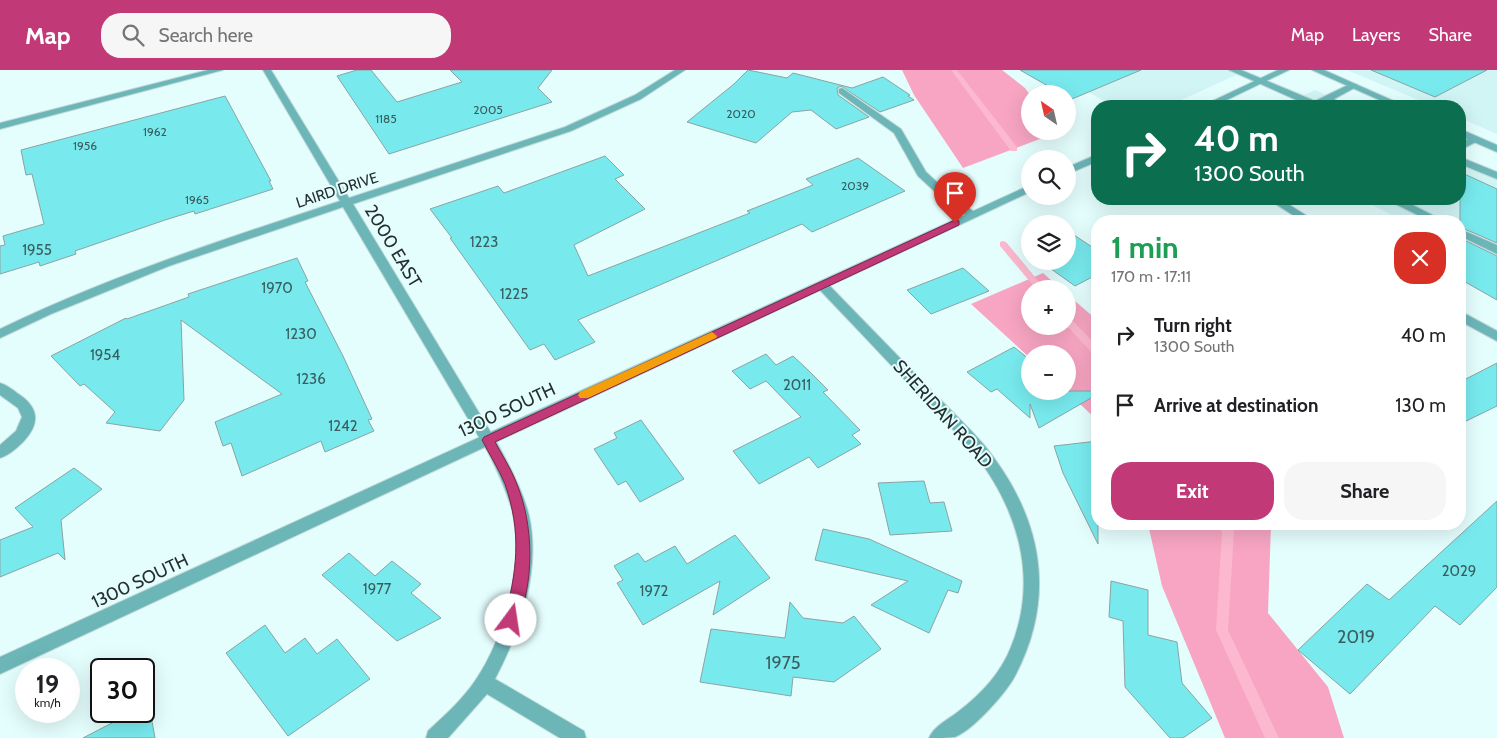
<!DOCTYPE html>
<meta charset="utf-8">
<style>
:root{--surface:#fff;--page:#f6f6f6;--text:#202124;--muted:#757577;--accent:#c13977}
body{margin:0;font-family:Cabin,sans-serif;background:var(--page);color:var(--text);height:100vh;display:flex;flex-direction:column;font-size:19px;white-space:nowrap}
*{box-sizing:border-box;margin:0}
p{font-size:16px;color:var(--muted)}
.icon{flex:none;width:28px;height:28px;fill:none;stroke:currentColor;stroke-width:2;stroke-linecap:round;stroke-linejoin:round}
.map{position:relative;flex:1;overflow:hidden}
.panel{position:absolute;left:1091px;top:145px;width:375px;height:315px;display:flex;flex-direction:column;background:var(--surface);border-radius:20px;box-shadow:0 5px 20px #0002}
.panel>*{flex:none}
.guide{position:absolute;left:1091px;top:30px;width:375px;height:105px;border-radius:20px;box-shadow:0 5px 20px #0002;background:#0b6e4f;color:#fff;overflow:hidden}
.needle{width:32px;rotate:326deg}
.tools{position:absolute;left:1021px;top:15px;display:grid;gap:10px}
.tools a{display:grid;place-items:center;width:55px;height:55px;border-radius:50%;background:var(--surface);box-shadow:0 5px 20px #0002;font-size:25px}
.speed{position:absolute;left:15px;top:588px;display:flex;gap:10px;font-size:25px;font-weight:700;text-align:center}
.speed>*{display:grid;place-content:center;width:65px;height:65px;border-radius:50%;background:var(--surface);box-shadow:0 5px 20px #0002;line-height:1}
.speed small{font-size:12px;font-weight:400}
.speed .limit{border:2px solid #111;border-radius:8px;background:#fff;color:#111}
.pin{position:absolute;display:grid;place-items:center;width:42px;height:42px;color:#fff;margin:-51px -21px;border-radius:50% 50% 50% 0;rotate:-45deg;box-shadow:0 0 5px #0007}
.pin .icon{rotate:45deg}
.me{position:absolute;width:55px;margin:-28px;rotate:14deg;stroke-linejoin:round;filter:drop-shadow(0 0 4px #0008)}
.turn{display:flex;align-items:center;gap:18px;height:105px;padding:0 20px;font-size:22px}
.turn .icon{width:65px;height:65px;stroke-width:2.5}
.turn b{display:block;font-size:35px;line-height:42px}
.round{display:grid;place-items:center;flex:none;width:52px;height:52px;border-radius:20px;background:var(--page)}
.head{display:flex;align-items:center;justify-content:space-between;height:85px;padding:0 20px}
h1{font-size:30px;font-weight:800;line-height:38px;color:#1e9e55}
.action{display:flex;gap:10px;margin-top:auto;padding:10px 20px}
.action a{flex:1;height:58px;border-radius:20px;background:var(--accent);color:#fff;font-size:20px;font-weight:800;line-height:58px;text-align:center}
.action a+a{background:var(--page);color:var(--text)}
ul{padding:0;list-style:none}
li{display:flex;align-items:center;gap:15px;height:70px;padding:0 20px}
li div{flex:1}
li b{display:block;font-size:19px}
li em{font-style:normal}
header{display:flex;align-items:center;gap:30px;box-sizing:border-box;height:70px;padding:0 25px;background:var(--accent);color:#fff}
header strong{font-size:24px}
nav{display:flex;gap:28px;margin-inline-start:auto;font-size:18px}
.search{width:350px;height:45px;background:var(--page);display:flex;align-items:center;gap:12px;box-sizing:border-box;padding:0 18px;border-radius:20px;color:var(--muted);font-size:19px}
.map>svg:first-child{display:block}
.built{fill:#d1f4f5}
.forest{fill:#f7a5c2}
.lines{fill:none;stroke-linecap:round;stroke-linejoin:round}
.stream{fill:#fbb8cf;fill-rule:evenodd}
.building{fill:#78eaee;stroke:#8ba3a3}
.service-casing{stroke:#c2d8d8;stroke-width:2}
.minor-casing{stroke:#c2d8d8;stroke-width:2}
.tertiary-casing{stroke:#c2d8d8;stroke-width:2}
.service{fill:#6cb6b8;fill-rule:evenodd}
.minor{fill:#6cb6b8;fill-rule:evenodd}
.tertiary{fill:#6cb6b8;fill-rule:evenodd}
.route{fill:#c13977;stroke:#7d254d}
.slow{fill:#f59e0b}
.labels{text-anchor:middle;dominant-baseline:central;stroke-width:4;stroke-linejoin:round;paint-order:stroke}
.far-number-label{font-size:12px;fill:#3a5e5f}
.far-street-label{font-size:15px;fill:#252f2f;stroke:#e4fdfd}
.number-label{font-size:15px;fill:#3a5e5f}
.street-label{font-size:18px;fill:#252f2f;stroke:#e4fdfd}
.near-number-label{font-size:18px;fill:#3a5e5f}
</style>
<header>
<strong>Map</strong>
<div class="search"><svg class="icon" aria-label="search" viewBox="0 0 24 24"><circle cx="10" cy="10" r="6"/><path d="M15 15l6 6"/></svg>Search here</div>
<nav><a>Map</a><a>Layers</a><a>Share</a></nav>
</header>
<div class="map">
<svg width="1497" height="668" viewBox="0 0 1497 668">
<rect width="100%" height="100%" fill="#e4fdfd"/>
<!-- built -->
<g class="built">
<polygon points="1047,0 1247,0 1168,36 1114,36"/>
<polygon points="1347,0 1497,0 1497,64 1460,48 1460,36 1433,36"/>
<polygon points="1315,20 1350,36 1281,36"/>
<polygon points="1460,86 1497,103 1497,202 1460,182 1460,151 1403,151 1361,129 1460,129"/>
</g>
<!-- forest -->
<g class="forest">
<polygon points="902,0 1002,0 1025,18 1030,25 1030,61 1058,62 963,98 914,25"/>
<polygon points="1043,203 1061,219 1030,219 1030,256 1068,256 1068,225 1097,250 1097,350 1066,321 1068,284 1030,284 1030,288 971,234"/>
<polygon points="1148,454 1271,454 1268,543 1328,617 1344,668 1225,668 1162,516"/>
</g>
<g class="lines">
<!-- stream -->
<g class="stream">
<polygon points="951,0 957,0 1017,77 1017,81 1011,81"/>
<polygon points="1003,171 1006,172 1045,219 1036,219 1000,176 1000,172"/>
<polygon points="1068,248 1071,249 1098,277 1098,287 1095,286 1067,256"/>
<polygon points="1217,454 1229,454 1234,461 1228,560 1279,668 1265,668 1216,560 1222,462"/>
</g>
</g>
<!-- building -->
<g class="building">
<polygon points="357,0 371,0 397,32 462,12 450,0 552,0 538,18 552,32 389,84 337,6"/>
<polygon points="748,0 787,8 793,3 852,18 883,7 910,25 908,26 914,30 880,42 841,16 837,18 838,25 869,47 836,59 811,40 792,42 756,73 687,52 734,14"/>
<polygon points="1020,0 1141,0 1072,29 1068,27 1068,24 1062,24"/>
<polygon points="1371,0 1487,0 1435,27"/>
<polygon points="225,26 271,111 269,111 273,119 195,144 194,141 165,150 75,181 76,184 40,196 39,192 0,204 0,176 5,175 3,166 44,154 32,104 26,105 21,80"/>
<polygon points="605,86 624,105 615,109 645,139 574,175 588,206 750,143 747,141 813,115 806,109 858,88 905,121 812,162 802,154 578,250 595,272 555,290 544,274 530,280 450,168 452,168 430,139 498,116 504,123"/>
<polygon points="1460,102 1497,119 1497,173 1460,157"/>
<polygon points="1068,161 1098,181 1098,204 1075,216 1040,191 1068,191"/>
<polygon points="1460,168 1497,186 1497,230 1460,209"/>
<polygon points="297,188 308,211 305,212 343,286 372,349 368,350 374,361 325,382 321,371 242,406 231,373 223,376 215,352 282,324 181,250 184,330 160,361 106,353 115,342 84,314 80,316 51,286 126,248 127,249 189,227 188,224"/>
<polygon points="963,198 989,221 931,244 907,220"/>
<polygon points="1014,277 1030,290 1030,321 1098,321 1098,324 1039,358 1030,334 1030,348 997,319 991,322 967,302"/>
<polygon points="766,284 776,295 793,286 808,300 828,320 823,322 860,360 852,365 861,374 818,398 809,387 759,414 733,381 801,347 766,311 750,319 732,301"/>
<polygon points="1497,293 1497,336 1460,354 1460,312"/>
<polygon points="641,350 684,409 640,432 626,411 618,415 594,379 617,368 614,363"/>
<polygon points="1098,371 1098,474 1063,403 1054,376"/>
<polygon points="74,398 102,419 61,450 65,490 58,483 0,507 0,470 33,457 15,438"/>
<polygon points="924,411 930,433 944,432 952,461 890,465 878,413"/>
<polygon points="1497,431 1497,517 1460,555 1435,536 1350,624 1298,580 1367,514 1389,530"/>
<polygon points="823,459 869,469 962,511 958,523 948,520 929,563 871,535 908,511 815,490"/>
<polygon points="735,465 770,508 713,545 720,511 643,555 617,513 623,510 614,496 638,483 645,492 675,476 687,494"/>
<polygon points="349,483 375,506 392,491 421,514 411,523 441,548 397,571 322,505"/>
<polygon points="1111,511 1148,520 1148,565 1177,572 1182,613 1212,648 1183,668 1170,668 1125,617 1123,551 1109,547"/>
<polygon points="790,532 803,548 843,553 854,546 881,579 834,612 793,607 791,626 700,612 711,559 785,568"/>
<polygon points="265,555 285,583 305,568 317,584 337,569 370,609 288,666 226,583"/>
<polygon points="149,635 155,668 83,668 135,641 144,641 144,637"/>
</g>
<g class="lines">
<!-- service casing -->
<g class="service-casing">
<g id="service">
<polygon points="1229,0 1241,0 1315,31 1350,14 1356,14 1358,16 1334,29 1346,36 1334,36 1327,33 1320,36 1310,36"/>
<polygon points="842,18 901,59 926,102 953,127 976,143 978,145 976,147 968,147 945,131 918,106 894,63 839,23 839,19"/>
<polygon points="1474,66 1478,67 1478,71 1460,80 1460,73"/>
<polygon points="1460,87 1497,102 1497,109 1460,94"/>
<polygon points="1388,129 1401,129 1444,151 1430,151 1389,131"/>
<polygon points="1460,159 1497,175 1497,184 1460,166"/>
</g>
</g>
<!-- minor casing -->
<g class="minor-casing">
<g id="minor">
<polygon points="208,0 223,0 0,59 0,53"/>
<path d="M 263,0 L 271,0 L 349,128 L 565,57 L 635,25 L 675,0 L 685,0 L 641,29 L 571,61 L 353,134 L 493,366 C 507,391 522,418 529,446 C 541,501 520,561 495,609 L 584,661 L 586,668 L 560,668 L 487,624 L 448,668 L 426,668 L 428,661 C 445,645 462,630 475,611 C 504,569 523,498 514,448 C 509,425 499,404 489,384 L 343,137 L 169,196 L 51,244 L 0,268 L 0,259 C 109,206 225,169 340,131 Z"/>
<polygon points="1268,129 1280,129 1315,151 1302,151"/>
<path d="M 822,211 L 826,212 C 860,247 895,283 929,318 C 947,337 967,355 984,375 C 1041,445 1058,524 1015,606 C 1006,623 973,660 955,667 C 948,668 936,668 929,668 C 934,656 949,649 959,641 C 981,624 1001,603 1011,577 C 1039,508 1018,439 974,383 C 956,361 935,342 916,322 C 884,287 851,253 818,218 L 816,215 Z"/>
<polygon points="1460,241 1497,261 1497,271 1460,251"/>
<path d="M 0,313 C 6,315 12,319 17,323 C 39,337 41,353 23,372 C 16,379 9,385 0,388 L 0,375 L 16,361 L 22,347 L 18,338 L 0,325 Z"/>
</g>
</g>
<!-- tertiary casing -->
<g class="tertiary-casing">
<g id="tertiary">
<polygon points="1278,0 1289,0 1214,36 1202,36"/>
<polygon points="1312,0 1324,0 1405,36 1393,36"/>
<polygon points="1460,59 1497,75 1497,82 1460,66"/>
<polygon points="1098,84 1098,91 1068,104 1068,97"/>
<polygon points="1030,115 1030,122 0,604 0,587"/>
</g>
</g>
<!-- service -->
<use href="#service" class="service"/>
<!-- minor -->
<use href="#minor" class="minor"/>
<!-- tertiary -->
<use href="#tertiary" class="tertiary"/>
</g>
<!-- route -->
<path class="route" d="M 955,150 L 959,151 L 959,155 L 495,372 C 502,385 511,399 516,412 C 534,454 535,513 516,555 L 511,557 L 506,555 L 504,550 C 517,502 522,463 505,414 C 499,399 489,384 482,370 L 484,367 Z"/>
<!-- slow -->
<polygon class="slow" points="712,262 717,266 716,268 588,328 580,328 578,325 580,322"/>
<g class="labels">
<!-- far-number labels -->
<g class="far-number-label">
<text x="488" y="39">2005</text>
<text x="741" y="43">2020</text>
<text x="386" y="48">1185</text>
<text x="155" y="61">1962</text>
<text x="85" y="75">1956</text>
<text x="855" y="115">2039</text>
<text x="197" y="129">1965</text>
</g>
<!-- far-street labels -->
<g class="far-street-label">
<text transform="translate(337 120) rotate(-18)">LAIRD DRIVE</text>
</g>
<!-- number labels -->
<g class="number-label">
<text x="484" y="172">1223</text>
<text x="37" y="180">1955</text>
<text x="277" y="218">1970</text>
<text x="514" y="224">1225</text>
<text x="301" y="264">1230</text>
<text x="105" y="285">1954</text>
<text x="311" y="309">1236</text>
<text x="797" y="315">2011</text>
<text x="343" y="356">1242</text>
<text x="1459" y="501">2029</text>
<text x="377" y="519">1977</text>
<text x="654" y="521">1972</text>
</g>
<!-- street labels -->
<g class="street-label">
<text transform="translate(393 176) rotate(59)">2000 EAST</text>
<text transform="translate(507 340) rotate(-25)">1300 SOUTH</text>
<text transform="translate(943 344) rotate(48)">SHERIDAN ROAD</text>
<text transform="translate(140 511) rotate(-25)">1300 SOUTH</text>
</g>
<!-- near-number labels -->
<g class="near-number-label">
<text x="1356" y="567">2019</text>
<text x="783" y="593">1975</text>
</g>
</g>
</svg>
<div class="tools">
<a><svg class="needle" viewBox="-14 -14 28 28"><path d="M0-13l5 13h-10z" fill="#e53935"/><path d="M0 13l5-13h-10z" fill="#757577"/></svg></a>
<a><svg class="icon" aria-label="search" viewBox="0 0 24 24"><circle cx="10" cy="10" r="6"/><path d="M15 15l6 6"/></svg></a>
<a><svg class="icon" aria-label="layers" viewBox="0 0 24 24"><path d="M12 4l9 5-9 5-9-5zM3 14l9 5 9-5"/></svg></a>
<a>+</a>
<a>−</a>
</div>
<div class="speed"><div>19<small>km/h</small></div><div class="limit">30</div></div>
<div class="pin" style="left:955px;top:153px;background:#d93025"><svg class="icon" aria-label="arrive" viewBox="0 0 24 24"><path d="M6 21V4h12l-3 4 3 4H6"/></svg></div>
<svg class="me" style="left:511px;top:550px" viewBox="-20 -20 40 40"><circle r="19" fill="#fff"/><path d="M0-13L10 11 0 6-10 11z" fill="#c13977"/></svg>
<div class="guide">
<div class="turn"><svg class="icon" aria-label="right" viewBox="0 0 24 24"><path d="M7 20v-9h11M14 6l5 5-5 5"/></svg><div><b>40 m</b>1300 South</div></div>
</div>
<section class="panel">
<div class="head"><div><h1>1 min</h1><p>170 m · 17:11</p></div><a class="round" style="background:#d93025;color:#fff"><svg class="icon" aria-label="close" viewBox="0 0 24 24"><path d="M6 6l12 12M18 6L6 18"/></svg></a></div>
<ul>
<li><svg class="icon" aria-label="right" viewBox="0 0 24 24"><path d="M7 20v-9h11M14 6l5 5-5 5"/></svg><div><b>Turn right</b><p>1300 South</p></div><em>40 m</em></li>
<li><svg class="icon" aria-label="arrive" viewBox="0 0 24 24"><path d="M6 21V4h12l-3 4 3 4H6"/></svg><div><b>Arrive at destination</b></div><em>130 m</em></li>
</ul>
<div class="action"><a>Exit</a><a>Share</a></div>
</section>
</div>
